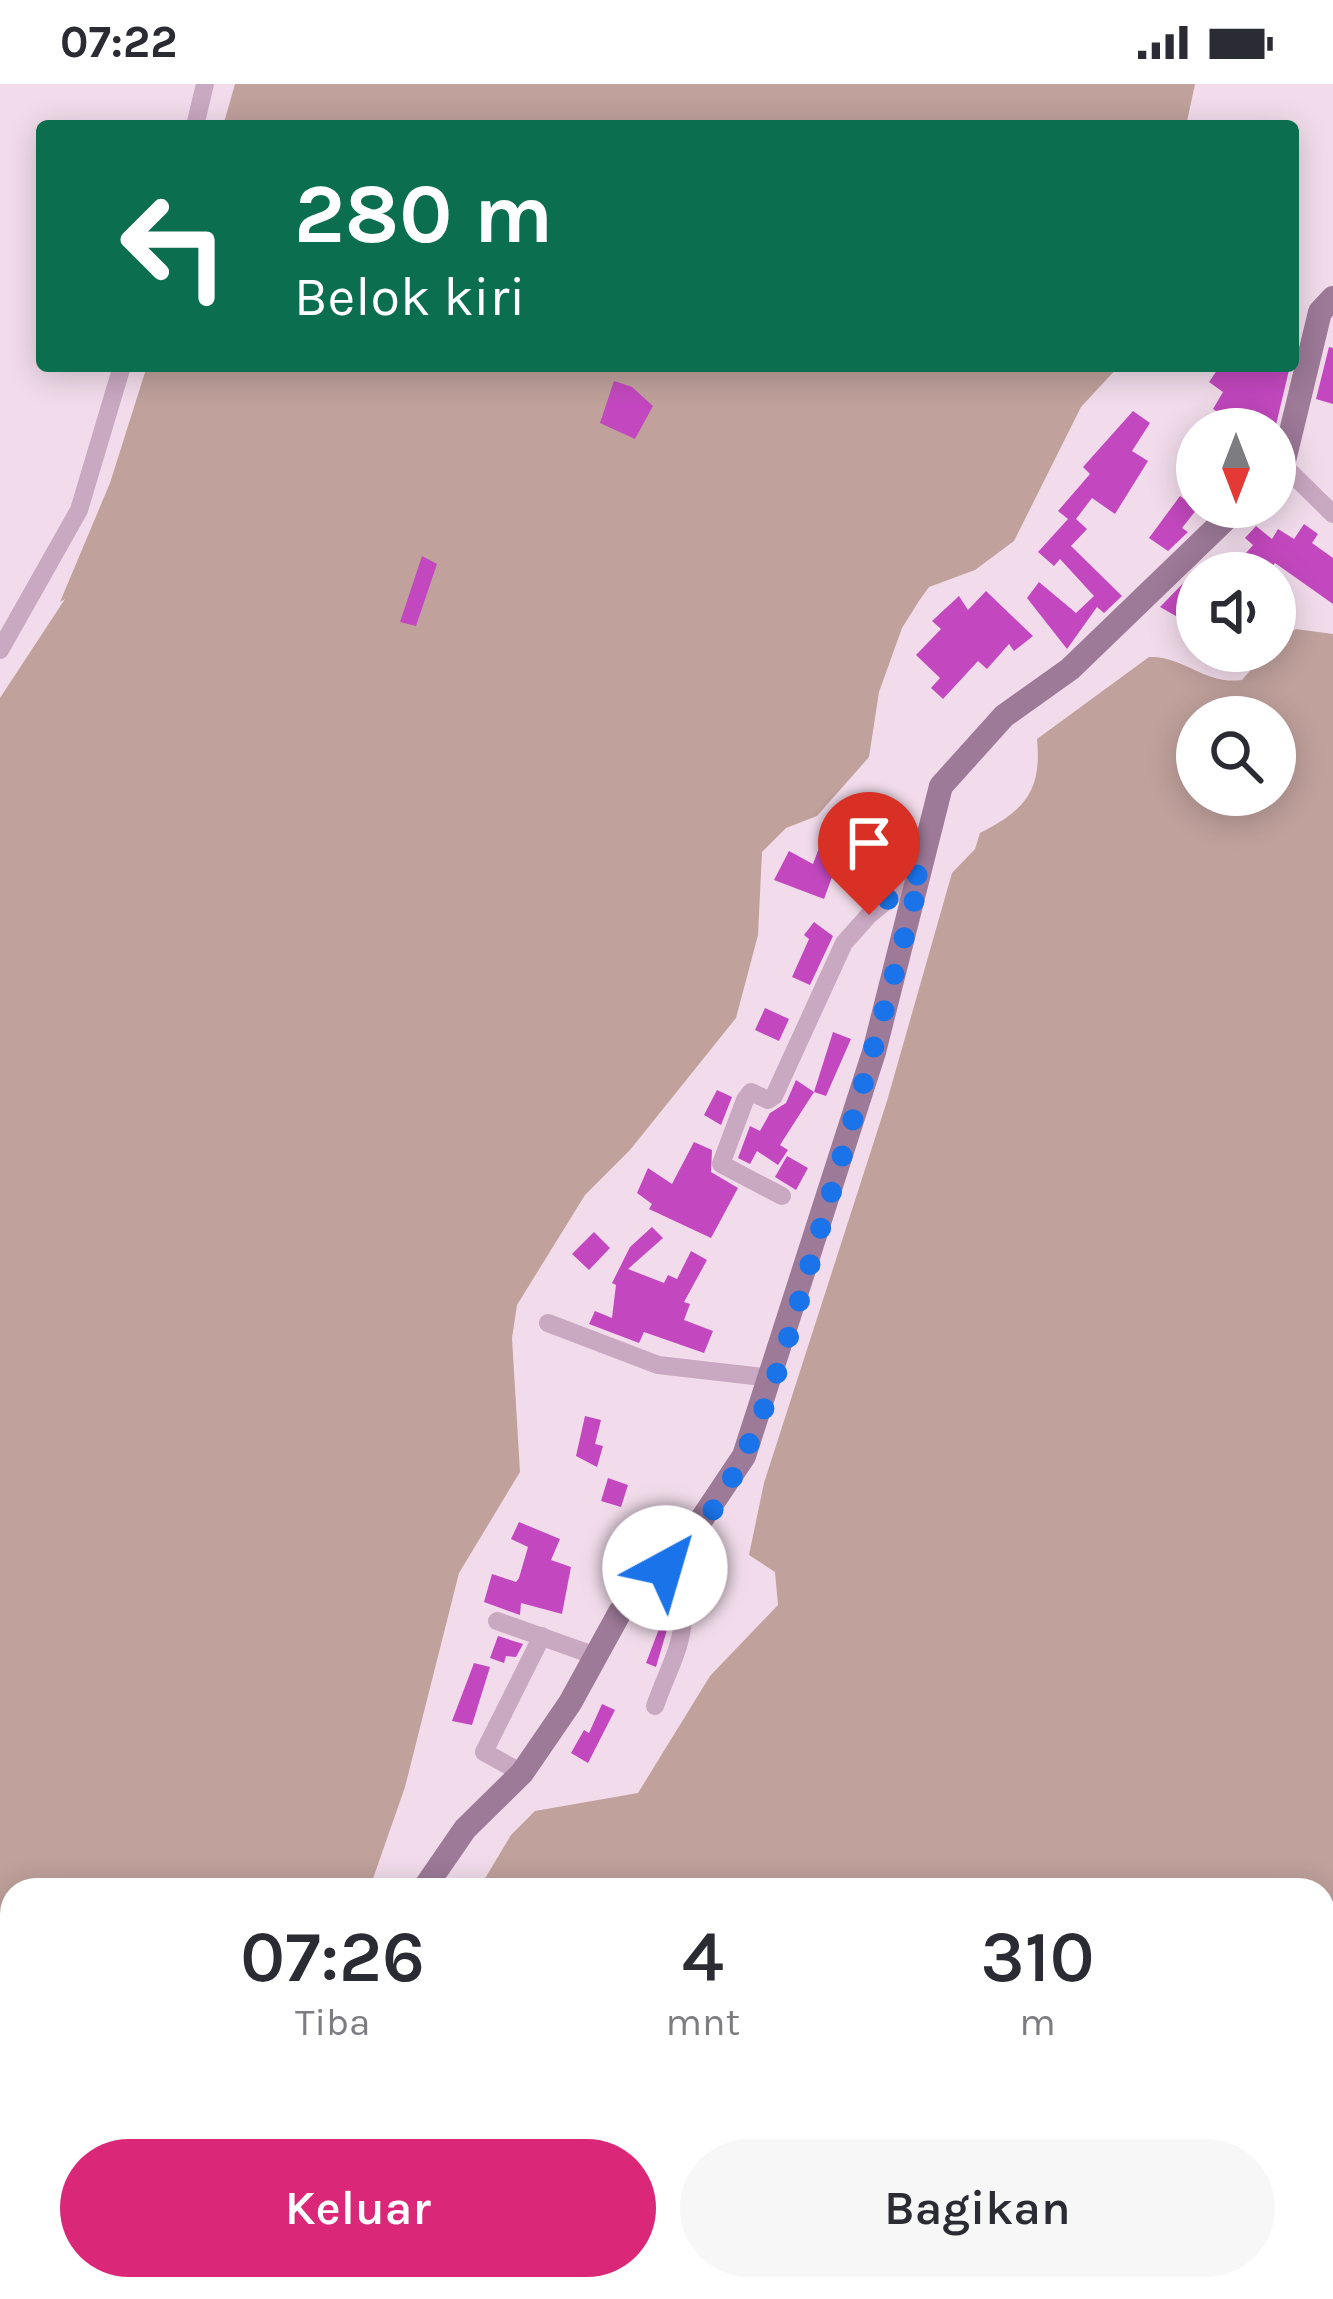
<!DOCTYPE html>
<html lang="id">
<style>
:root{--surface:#fff;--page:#f7f7f7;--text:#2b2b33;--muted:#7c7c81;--accent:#db2777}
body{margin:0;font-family:Karla,sans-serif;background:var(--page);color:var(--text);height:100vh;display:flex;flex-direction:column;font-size:45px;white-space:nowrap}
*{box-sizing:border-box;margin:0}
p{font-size:39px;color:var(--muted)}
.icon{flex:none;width:66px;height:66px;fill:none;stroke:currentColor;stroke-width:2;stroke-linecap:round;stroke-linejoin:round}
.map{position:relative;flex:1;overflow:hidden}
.sheet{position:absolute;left:0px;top:1794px;width:1335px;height:423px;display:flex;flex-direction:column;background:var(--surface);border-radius:36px 36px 0 0;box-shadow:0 6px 30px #0003}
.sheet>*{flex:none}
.hud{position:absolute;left:36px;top:36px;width:1263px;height:252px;border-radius:12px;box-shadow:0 6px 30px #0003;background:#0b6e4f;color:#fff;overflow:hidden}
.needle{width:78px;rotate:180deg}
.buttons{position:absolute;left:1176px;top:324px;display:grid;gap:24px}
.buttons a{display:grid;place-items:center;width:120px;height:120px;border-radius:50%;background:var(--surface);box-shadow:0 6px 30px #0003;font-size:60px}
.pin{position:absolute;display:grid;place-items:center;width:102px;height:102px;color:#fff;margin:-123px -51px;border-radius:50% 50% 50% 0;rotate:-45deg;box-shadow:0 0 12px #0007}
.pin .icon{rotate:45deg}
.me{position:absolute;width:132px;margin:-66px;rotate:39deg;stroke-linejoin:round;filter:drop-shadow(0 0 9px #0008)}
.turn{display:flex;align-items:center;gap:42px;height:252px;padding:0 60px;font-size:54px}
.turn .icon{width:156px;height:156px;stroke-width:2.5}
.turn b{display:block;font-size:84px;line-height:102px}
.eta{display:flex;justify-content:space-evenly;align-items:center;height:204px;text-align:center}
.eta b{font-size:72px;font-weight:600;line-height:84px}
.button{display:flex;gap:24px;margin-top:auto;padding:24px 60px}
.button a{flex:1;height:138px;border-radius:72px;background:var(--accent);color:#fff;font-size:48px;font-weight:600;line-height:138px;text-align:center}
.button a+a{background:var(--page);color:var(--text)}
.status{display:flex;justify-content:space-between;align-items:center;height:84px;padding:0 60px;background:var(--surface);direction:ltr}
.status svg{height:33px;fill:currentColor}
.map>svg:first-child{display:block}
.green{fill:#c0a19c;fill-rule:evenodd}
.building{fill:#c348bf}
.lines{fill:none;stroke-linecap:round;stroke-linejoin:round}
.street{stroke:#c9a8c1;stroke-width:18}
.secondary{stroke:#9d7a98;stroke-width:24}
.route{stroke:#1a73e8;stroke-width:21;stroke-dasharray:0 37.8}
</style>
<div class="status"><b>07:22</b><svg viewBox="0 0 49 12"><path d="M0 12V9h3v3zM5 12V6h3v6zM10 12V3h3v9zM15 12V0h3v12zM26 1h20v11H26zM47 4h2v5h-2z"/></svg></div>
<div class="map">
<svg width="1333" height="2215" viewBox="0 0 1333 2215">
<rect width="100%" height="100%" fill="#f2dceb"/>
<!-- green -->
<g class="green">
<polygon points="235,0 1195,0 1186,42 223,42"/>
<path d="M 147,282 L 1119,282 L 1081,323 L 1014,457 L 975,486 L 929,503 L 919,517 L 902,544 L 879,608 L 869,673 L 817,732 L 786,744 L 762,768 L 758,851 L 736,934 L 630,1066 L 585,1111 L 517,1221 L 512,1254 L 520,1388 L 459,1489 L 405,1703 L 369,1806 L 12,1806 L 12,2205 L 1323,2205 L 1323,1806 L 478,1806 L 511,1751 L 535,1727 L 638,1709 L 710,1592 L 778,1521 L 775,1488 L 749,1471 L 764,1399 L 887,1017 L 952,789 L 975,765 L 980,749 C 1025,726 1042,707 1037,655 L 1149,573 C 1182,571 1205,601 1242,596 L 1267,567 L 1275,567 L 1281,554 L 1296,545 L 1333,550 L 1333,2215 L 0,2215 L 0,614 L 65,515 L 60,518 L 110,399 ZM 1197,633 L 1275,633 L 1275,711 L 1197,711 Z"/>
</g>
<!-- building -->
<g class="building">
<polygon points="1329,263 1333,264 1333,320 1316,315"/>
<polygon points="1220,282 1290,282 1275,345 1237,341 1213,325 1223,308 1209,298"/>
<polygon points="614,297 632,303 653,322 635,355 600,339"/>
<polygon points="1133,327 1150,339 1132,367 1148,377 1115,430 1092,414 1076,435 1087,445 1071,462 1122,512 1104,529 1097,523 1067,565 1027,514 1039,498 1076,529 1094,512 1060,475 1054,482 1038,468 1068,435 1058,427 1090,390 1083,383"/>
<polygon points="1180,412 1197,425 1182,444 1188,448 1168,467 1149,454"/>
<polygon points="1304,440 1318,450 1312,459 1333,474 1333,520 1275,479 1267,489 1246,469 1253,461 1245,454 1256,442 1272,455 1278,445 1294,455"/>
<polygon points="422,472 437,480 416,542 400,538"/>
<polygon points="1197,485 1197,500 1186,521 1197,530 1197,544 1160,523"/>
<polygon points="986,507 1033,552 1014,567 1009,560 987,585 978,577 943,615 931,604 940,594 916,571 941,545 932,537 959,512 968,526"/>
<polygon points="887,731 901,737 888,766 874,761"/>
<polygon points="819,764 840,771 824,815 774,796 789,767 813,780"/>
<polygon points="814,838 833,852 810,901 792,893 809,855 804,851"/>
<polygon points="765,924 789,935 779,957 755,946"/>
<polygon points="833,948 851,955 826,1012 814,1008"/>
<polygon points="796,996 814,1008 780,1061 788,1066 778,1081 757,1067 750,1080 738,1074 750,1042 760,1047 770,1029 786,1019"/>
<polygon points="717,1006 732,1013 721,1041 704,1031"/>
<polygon points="694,1058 712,1066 711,1088 738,1104 711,1154 649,1125 652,1120 637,1109 648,1084 672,1100"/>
<polygon points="787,1072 808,1084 796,1106 775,1093"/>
<polygon points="652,1143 663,1154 628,1185 664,1199 668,1191 677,1195 691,1167 707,1176 684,1218 690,1220 684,1236 713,1247 704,1269 644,1248 639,1259 589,1240 595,1227 612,1234 616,1201 612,1199 630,1163"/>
<polygon points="594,1148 610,1164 589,1186 572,1170"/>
<polygon points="585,1332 601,1336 595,1360 603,1362 597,1383 576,1372"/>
<polygon points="608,1394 628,1401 621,1423 601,1417"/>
<polygon points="519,1438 560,1455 551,1476 571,1483 562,1530 521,1519 520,1531 484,1518 492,1490 516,1498 519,1494 528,1463 511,1455"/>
<polygon points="662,1537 669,1539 656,1583 646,1579"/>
<polygon points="498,1552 523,1560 516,1573 506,1572 504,1579 490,1574"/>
<polygon points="474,1579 490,1583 472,1641 452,1637"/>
<polygon points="602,1620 615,1626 588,1679 571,1669 584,1646 589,1649"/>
</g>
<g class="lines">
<!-- street -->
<g class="street">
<polyline points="195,42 205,0"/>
<polyline points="1283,381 1333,430"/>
<polyline points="0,566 79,426 122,282"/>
<polyline points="782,1112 721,1080 745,1016 751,1008 768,1016 774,1012 844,859 869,831 919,790"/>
<polyline points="548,1239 658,1281 772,1294"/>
<polyline points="497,1537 596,1572"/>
<path d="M 655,1622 C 674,1568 701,1536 665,1484"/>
<polyline points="522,1689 484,1668 542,1552"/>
<polyline points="1323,1921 1333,1911"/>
<polyline points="1289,2205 1290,2215"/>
</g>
<!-- secondary -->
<g class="secondary">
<polyline points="1275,387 1283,381 1320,228 1333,214"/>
<polyline points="423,1806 465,1745 522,1689 570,1619 620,1528 679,1469 744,1372 874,968 941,702 1004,632 1070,585 1238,423"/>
<polyline points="425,2205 425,2215"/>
</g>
</g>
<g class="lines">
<!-- route -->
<path class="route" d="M 665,1484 C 759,1394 788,1250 825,1130 C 859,1016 892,902 922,787 L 869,831"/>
</g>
</svg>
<div class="buttons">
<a><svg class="needle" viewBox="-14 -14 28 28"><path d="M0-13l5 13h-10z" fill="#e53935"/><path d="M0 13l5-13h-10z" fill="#7c7c81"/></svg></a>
<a><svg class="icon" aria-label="sound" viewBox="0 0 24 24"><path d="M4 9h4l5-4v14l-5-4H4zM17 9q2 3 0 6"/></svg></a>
<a><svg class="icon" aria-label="search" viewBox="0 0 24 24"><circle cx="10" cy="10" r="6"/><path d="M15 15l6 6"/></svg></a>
</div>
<div class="pin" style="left:869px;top:831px;background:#d93025"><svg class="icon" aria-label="arrive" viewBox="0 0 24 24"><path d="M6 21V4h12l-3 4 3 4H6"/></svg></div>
<svg class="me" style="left:665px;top:1484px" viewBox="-20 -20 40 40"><circle r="19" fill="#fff"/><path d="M0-13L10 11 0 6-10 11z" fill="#1a73e8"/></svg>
<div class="hud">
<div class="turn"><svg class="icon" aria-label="left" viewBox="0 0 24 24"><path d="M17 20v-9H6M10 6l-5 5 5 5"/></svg><div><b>280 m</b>Belok kiri</div></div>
</div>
<section class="sheet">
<div class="eta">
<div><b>07:26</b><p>Tiba</p></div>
<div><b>4</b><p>mnt</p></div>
<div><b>310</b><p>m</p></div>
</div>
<div class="button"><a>Keluar</a><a>Bagikan</a></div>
</section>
</div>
